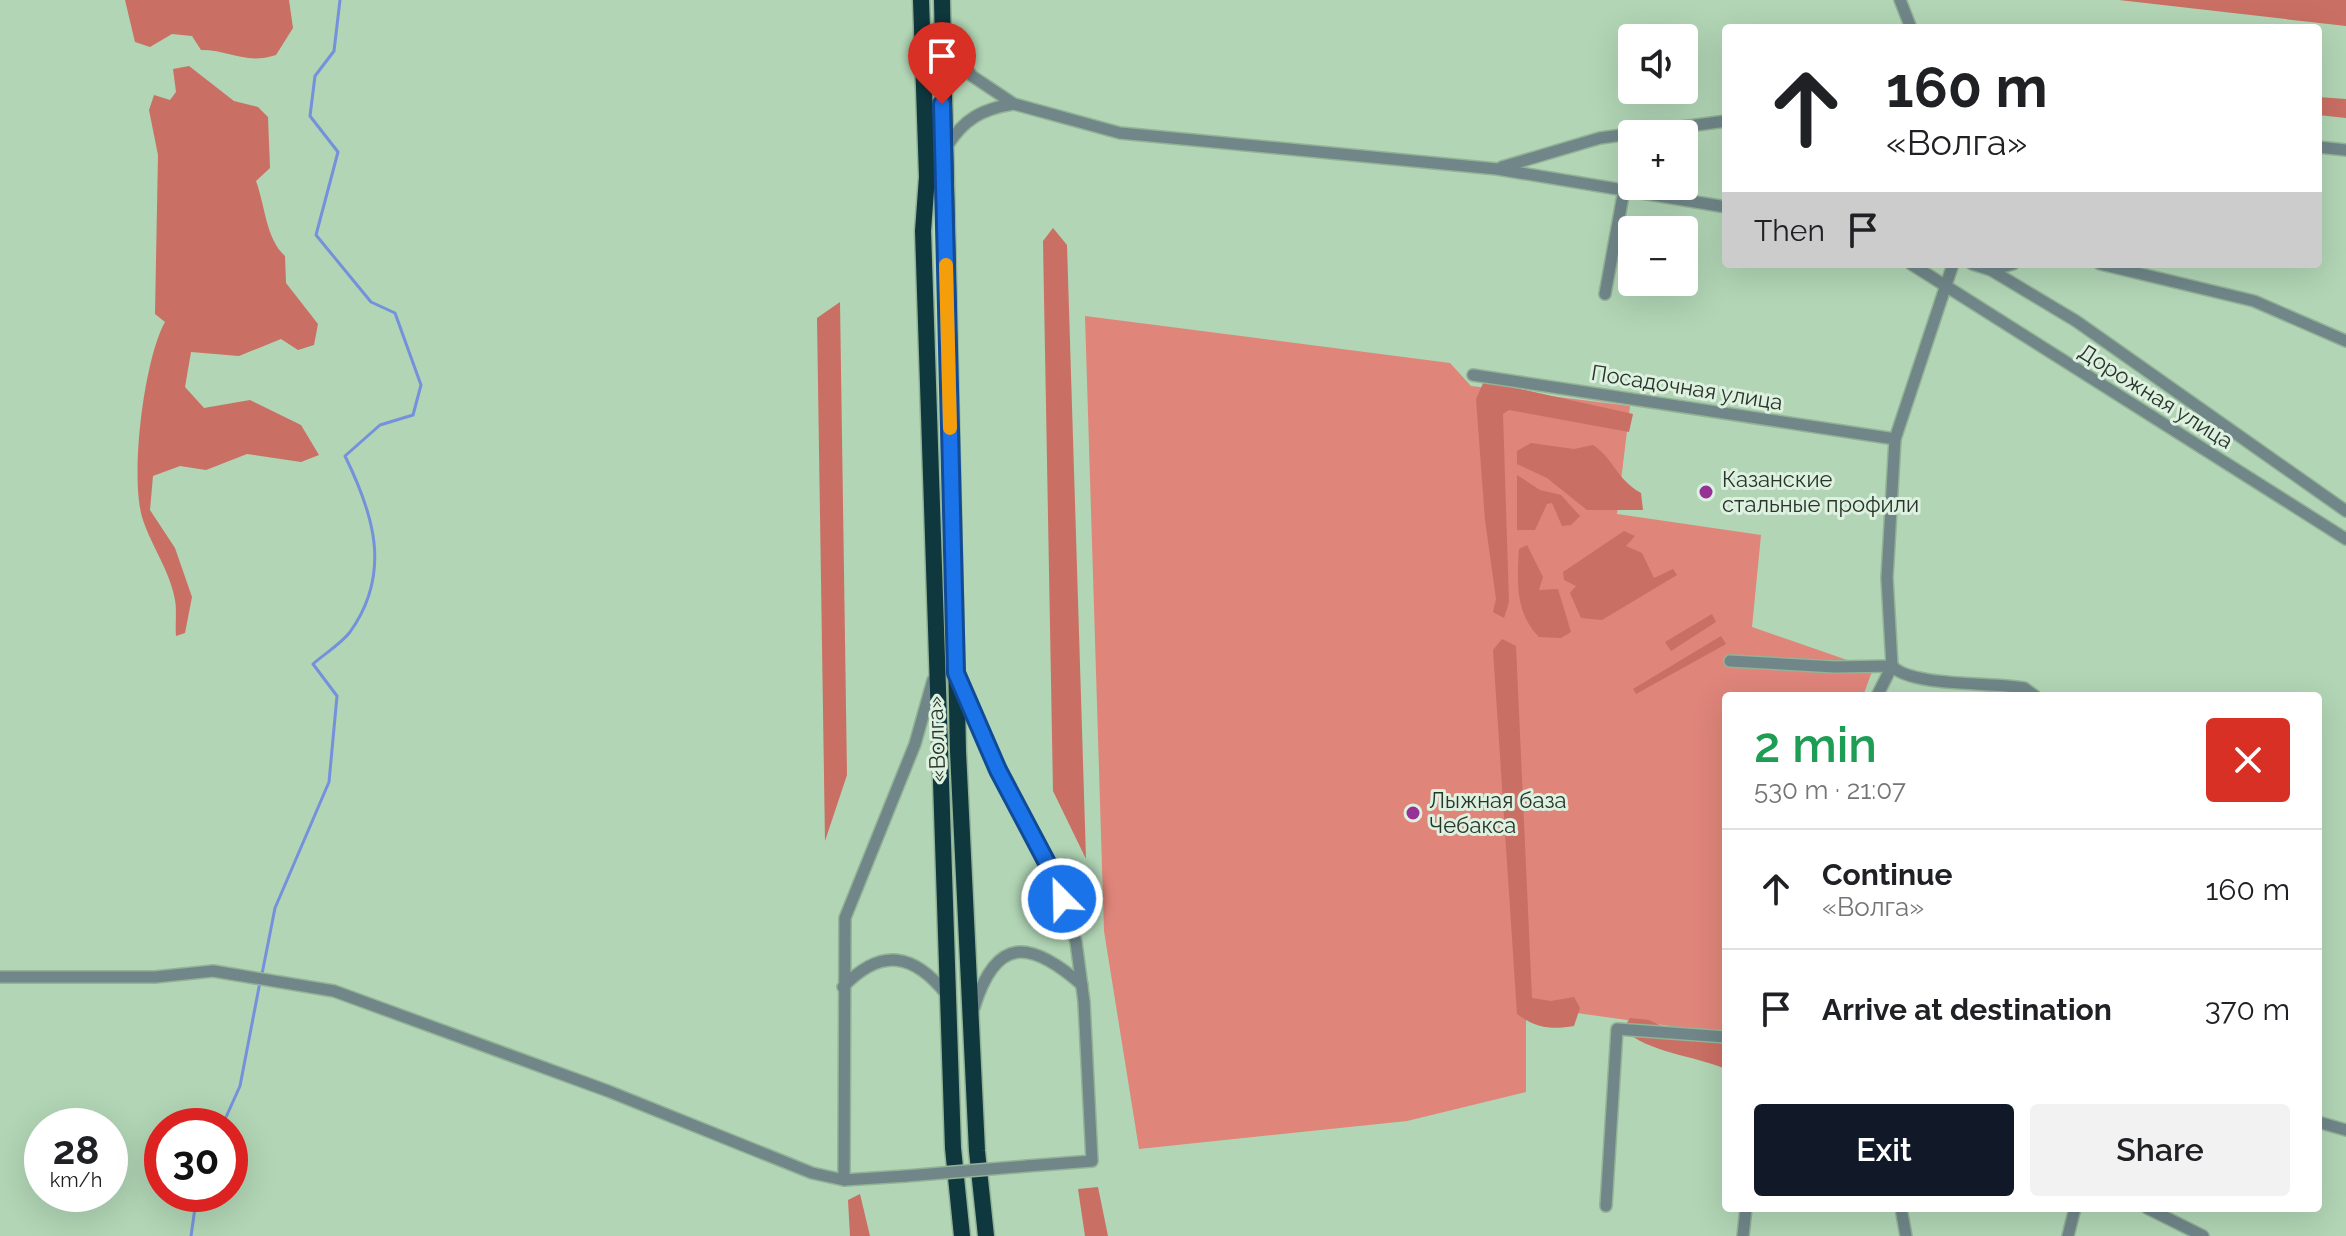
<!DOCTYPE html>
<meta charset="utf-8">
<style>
:root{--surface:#fff;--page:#f2f2f2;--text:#202124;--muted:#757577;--line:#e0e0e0;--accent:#111827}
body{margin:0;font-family:Raleway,sans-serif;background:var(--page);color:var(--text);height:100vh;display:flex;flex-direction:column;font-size:30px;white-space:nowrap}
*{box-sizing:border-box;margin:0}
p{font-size:26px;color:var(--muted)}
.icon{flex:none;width:44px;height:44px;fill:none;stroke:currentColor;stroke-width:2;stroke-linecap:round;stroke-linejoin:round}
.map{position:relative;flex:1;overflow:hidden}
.side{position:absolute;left:1722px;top:692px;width:600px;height:520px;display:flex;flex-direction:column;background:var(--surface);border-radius:8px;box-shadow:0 8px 32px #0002}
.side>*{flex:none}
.guide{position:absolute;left:1722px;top:24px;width:600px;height:244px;border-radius:8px;box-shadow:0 8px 32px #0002;background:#fff;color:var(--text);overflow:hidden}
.controls{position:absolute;left:1618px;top:24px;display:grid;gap:16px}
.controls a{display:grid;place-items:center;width:80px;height:80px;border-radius:8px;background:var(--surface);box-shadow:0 8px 32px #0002;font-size:40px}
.speed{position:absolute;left:24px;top:1108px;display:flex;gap:16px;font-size:40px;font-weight:700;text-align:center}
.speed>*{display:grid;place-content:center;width:104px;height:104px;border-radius:50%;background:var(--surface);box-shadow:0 8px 32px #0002;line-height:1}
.speed small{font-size:20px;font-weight:400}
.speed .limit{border:12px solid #d22;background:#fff;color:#111}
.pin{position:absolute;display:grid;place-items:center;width:68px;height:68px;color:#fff;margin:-82px -34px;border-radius:50% 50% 50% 0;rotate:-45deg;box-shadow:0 0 8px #0007}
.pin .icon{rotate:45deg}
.me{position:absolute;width:88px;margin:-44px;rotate:337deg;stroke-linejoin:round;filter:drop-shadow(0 0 6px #0008)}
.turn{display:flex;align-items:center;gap:28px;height:168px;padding:0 32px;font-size:36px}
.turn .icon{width:104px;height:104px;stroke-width:2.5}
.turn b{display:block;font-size:56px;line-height:68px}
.then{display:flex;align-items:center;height:76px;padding:0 32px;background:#0003;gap:16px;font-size:30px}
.round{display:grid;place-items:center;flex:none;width:84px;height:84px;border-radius:8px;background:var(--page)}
.head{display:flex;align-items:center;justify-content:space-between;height:136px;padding:0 32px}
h1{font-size:48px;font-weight:600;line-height:60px;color:#1e9e55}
.primary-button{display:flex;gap:16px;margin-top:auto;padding:16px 32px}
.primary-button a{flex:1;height:92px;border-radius:8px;background:var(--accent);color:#fff;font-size:32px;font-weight:600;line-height:92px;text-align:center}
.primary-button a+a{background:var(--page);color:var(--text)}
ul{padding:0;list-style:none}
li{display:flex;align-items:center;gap:24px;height:120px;padding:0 32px;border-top:2px solid var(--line)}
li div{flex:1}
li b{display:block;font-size:30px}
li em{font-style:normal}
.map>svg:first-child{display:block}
.green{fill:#df857a}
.forest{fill:#ca6f64}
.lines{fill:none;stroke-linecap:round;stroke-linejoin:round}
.stream{stroke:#7591dc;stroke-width:3}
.minor-casing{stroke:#93b296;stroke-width:14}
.highway-casing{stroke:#93b296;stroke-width:19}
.minor{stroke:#708689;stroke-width:11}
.highway{stroke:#0e383e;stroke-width:16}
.minor-bridge-casing{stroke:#93b296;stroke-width:14;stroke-linecap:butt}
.minor-bridge{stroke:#708689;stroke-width:11}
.route-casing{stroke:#114b97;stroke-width:20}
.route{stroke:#1a73e8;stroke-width:14}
.slow{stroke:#f59e0b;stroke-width:14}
.poi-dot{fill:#963196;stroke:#def1e0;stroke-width:3}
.labels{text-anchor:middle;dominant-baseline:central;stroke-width:6;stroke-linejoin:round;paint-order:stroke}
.street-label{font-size:22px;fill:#28362a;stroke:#def1e0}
.poi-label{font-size:22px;fill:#28362a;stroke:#def1e0;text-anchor:start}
</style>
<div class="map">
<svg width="2346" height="1236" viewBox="0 0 2346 1236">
<rect width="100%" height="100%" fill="#b1d5b5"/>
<!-- green -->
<polygon class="green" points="1085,316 1450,363 1471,386 1630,406 1617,514 1761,535 1752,627 1873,669 1863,696 1726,696 1726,1031 1714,1032 1526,1006 1526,1092 1407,1121 1139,1149 1104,931"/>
<!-- forest -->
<g class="forest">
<path d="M 125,0 L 289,0 L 293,28 L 276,55 C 245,65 231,50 201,50 L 192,36 L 172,34 L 150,47 L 135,42 Z"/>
<polygon points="2119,0 2346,0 2346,26"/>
<path d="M 189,66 L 234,101 L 258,107 L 268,117 L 270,168 L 256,181 C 265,205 266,239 285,256 L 286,283 L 318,324 L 314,345 L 298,350 L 281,339 L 239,356 L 191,352 L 185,387 L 204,408 L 250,400 L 301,425 L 319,455 L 301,462 L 247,454 L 206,470 L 180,466 L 153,476 L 150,510 L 175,548 L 192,597 L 185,633 L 176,636 C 175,625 177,611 175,600 C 170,571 152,547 143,520 C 129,479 144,359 165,322 L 155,314 L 158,155 L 149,110 L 154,95 L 170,100 L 176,92 L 173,69 Z"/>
<polygon points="2318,97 2346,99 2346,118 2318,115"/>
<polygon points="1053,228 1067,245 1086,859 1053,791 1043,241"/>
<polygon points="840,302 847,775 825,841 817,318"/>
<polygon points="1484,381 1633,414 1629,432 1509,410 1503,414 1509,602 1504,618 1493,612 1496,599 1485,520 1476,399"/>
<path d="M 1531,443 L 1574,449 L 1593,445 C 1615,460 1615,478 1641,493 L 1643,510 L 1587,510 L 1547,478 L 1517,464 L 1517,451 Z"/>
<polygon points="1517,475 1540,490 1561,495 1580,516 1571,525 1562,526 1552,503 1547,504 1535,530 1517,530"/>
<polygon points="1624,531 1635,536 1626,546 1642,553 1654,578 1673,569 1677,575 1602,620 1581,618 1570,593 1576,586 1564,580 1563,572"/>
<path d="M 1527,545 L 1543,577 L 1539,590 L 1558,589 L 1571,632 L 1561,638 L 1539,637 C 1515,613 1517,581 1519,549 Z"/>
<polygon points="1712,614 1716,622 1671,651 1665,642"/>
<polygon points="1721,636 1726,644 1636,694 1633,689"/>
<path d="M 1502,639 L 1516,646 L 1532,998 L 1551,1001 L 1574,997 L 1580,1008 L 1574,1026 C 1551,1030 1536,1028 1517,1014 L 1493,650 Z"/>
<path d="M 1630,1018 L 1649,1020 L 1678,1034 L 1726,1042 L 1726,1069 C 1692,1055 1649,1053 1623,1029 Z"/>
<polygon points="1098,1187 1108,1236 1085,1236 1078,1189"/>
<polygon points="860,1194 870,1236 850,1236 848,1200"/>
</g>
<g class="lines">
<!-- stream -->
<g class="stream">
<path d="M 262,974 L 275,908 L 329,782 L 337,696 L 313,664 C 324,654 341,644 350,632 C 392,573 374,515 345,456 L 380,425 L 413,415 L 421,385 L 395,313 L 371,302 L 316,235 L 338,152 L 310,116 L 315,76 L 334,51 L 340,0"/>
<polyline points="222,1126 240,1086 260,982"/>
<polyline points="191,1236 197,1194"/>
</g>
<!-- minor casing -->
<g class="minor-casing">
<g id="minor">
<polyline points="1900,0 1911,28"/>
<polyline points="946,35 954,52 972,76 1014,104 1120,133 1497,169 1726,207"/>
<path d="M 947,146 C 964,119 982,109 1013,104"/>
<polyline points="2318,147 2346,150"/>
<polyline points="1502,167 1600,138 1726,121"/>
<polyline points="1911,264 2346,539"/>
<polyline points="1972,264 1991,270 2076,321 2346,511"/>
<polyline points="2100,264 2254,301 2346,341"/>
<polyline points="1991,270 2013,264"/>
<polyline points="1605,294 1624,190"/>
<polyline points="1473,375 1895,439"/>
<path d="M 1730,661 L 1835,667 L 1892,666 C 1911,687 1994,682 2024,688 L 2035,696"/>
<polyline points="959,681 998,770 1055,878 1076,942 1084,1002 1092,1161 1027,1166"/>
<polyline points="1877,696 1892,666 1887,578 1895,439 1953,264"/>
<polyline points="0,977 155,977 213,971 334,991 608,1091 812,1173 844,1180 906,1176"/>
<path d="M 843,987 C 881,947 914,953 947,995"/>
<path d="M 974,1008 C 996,935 1031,940 1082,985"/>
<polyline points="2318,1122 2346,1130"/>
<polyline points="844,1180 845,918 915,744 933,680"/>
<polyline points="1606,1206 1617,1029 1726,1037"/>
<polyline points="1901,1208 1906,1236"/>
<polyline points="2147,1208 2203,1236"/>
<polyline points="1743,1236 1746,1208"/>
<polyline points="2068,1236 2075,1208"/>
</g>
</g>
<!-- highway casing -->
<g class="highway-casing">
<g id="highway">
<polyline points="921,0 927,177 923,231 953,1148 962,1236"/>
<polyline points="942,0 958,751 977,1151 986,1236"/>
</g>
</g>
<!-- minor -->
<use href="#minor" class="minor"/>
<!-- highway -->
<use href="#highway" class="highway"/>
<!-- minor-bridge casing -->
<g class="minor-bridge-casing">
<polyline id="minor-bridge" points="906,1176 1027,1166"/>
</g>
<!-- minor-bridge -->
<use href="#minor-bridge" class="minor-bridge"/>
</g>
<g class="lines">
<!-- route casing -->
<g class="route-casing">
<polyline id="route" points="942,104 956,673 998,770 1055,878 1062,899"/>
</g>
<!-- route -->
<use href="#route" class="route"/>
<!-- slow -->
<polyline class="slow" points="946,265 950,428"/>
</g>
<!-- markers -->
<g class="poi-dot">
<circle cx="1706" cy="492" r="8"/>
<circle cx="1413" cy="813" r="8"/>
</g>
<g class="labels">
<!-- street labels -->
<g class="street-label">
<text transform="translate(1687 387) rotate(9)">Посадочная улица</text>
<text transform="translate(2156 396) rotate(32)">Дорожная улица</text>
<text transform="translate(936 739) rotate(-92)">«Волга»</text>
</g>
<!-- poi labels -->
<g class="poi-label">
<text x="1722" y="479">Казанские<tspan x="1722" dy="25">стальные профили</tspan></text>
<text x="1429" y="800">Лыжная база<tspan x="1429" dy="25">Чебакса</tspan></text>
</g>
</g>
</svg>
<div class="controls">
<a><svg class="icon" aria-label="sound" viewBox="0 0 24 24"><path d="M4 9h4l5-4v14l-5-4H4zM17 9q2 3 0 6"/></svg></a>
<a>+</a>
<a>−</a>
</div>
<div class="speed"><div>28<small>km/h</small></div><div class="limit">30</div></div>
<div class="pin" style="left:942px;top:104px;background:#d93025"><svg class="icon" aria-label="arrive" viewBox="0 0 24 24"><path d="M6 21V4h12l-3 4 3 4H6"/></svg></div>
<svg class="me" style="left:1062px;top:899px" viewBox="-20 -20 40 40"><circle r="17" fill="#1a73e8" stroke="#fff" stroke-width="3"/><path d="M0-11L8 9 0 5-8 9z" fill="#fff"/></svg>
<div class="guide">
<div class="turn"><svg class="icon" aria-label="ahead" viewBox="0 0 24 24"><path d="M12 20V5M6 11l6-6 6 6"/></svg><div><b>160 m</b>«Волга»</div></div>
<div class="then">Then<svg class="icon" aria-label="arrive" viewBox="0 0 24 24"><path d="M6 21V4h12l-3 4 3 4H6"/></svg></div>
</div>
<section class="side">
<div class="head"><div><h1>2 min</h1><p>530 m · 21:07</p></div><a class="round" style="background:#d93025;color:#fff"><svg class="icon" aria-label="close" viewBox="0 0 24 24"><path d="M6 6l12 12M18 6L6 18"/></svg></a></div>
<ul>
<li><svg class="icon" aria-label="ahead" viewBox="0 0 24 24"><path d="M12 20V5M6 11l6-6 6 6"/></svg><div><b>Continue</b><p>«Волга»</p></div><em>160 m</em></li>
<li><svg class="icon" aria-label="arrive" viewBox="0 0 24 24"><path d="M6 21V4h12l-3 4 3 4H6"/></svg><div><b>Arrive at destination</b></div><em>370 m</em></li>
</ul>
<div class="primary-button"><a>Exit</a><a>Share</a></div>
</section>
</div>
